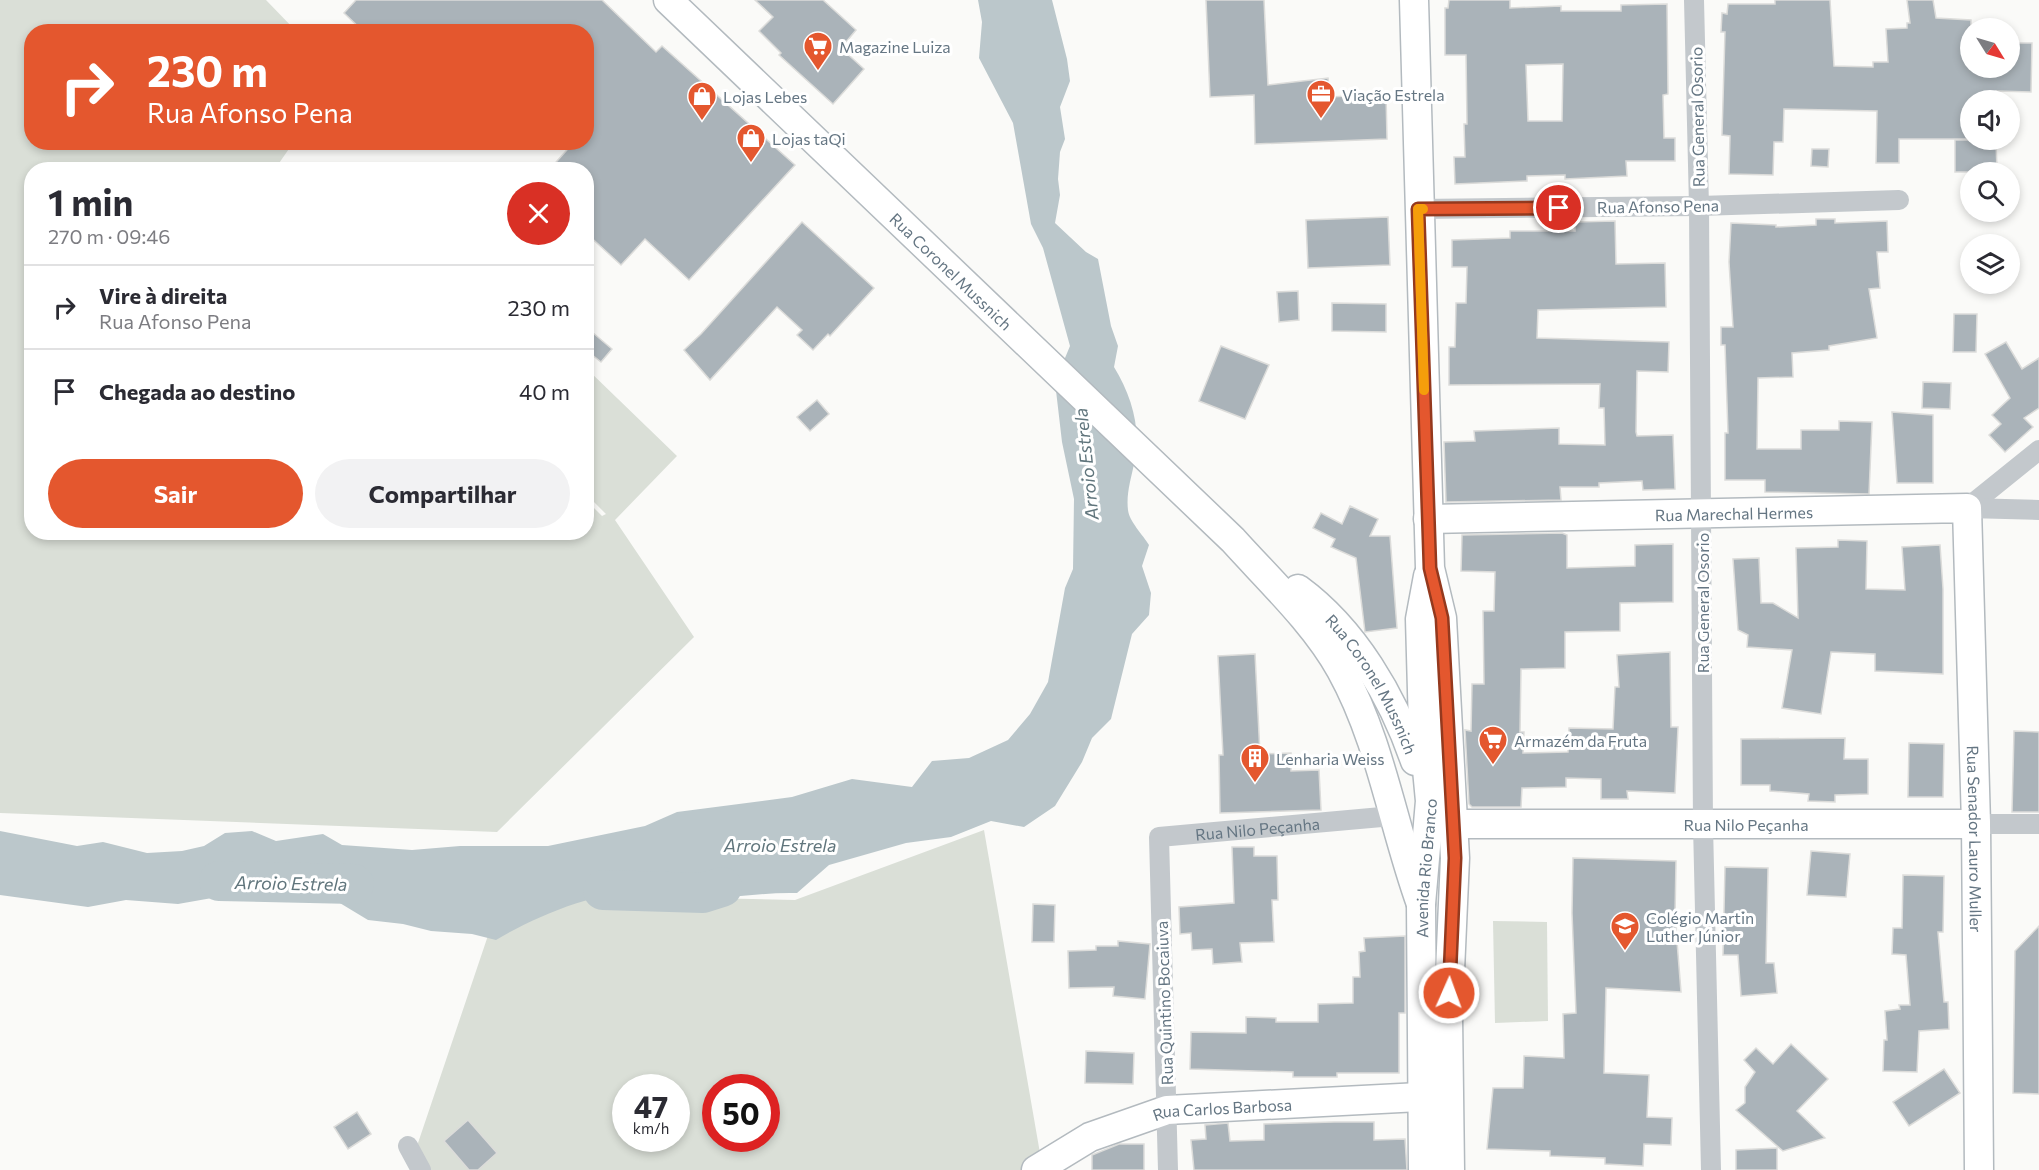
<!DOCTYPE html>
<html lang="pt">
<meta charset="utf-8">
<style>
:root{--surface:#fff;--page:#f2f2f3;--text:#2b2b33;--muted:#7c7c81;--line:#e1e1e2;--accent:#e4572e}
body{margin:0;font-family:Commissioner,sans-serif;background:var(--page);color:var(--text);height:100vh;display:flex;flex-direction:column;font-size:22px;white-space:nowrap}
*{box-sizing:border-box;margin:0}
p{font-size:20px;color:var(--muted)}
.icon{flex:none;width:33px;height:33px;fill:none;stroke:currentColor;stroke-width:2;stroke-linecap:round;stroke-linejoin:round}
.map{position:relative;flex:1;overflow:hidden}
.drawer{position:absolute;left:24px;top:162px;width:570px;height:378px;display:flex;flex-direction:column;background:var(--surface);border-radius:24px;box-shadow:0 3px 9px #0003}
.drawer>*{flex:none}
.banner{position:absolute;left:24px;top:24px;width:570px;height:126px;border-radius:24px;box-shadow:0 3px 9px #0003;background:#e4572e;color:#fff;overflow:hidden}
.needle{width:39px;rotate:127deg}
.controls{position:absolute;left:1960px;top:18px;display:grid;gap:12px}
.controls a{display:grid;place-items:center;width:60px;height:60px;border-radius:50%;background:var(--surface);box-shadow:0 3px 9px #0003;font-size:30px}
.speed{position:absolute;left:612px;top:1074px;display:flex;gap:12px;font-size:30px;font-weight:700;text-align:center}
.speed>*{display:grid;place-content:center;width:78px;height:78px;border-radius:50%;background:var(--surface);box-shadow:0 3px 9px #0003;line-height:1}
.speed small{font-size:15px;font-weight:400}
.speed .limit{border:9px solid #d22;background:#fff;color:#111}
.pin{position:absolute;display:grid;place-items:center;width:51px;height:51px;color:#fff;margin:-26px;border:3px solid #fff;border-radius:50%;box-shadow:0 2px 6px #0007}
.me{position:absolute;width:66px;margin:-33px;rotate:2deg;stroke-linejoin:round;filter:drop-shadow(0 0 4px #0008)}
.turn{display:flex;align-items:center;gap:21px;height:126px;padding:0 24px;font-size:27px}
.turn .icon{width:78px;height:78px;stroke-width:2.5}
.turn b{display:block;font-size:42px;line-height:51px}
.round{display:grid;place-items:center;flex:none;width:63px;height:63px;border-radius:32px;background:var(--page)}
.head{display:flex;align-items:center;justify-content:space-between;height:102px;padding:0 24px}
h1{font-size:36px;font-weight:700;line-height:45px}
.action{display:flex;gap:12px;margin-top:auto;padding:12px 24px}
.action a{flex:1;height:69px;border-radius:36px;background:var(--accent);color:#fff;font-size:24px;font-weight:700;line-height:69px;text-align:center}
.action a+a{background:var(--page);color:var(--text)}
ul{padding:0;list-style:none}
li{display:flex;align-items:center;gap:18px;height:84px;padding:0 24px;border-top:2px solid var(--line)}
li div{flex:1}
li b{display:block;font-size:22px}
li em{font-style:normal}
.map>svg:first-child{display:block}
.green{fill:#dadfd7;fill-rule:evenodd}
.water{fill:#bbc7cb}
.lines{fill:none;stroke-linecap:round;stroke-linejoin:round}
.river{stroke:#bbc7cb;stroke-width:40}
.building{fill:#aab3b9;stroke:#dcdcda;stroke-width:1.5;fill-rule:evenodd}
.secondary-casing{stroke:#b3babf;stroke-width:31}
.street{stroke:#c3c8cc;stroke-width:20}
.secondary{stroke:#fff;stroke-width:28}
.route-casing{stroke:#94391e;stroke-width:15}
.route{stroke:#e4572e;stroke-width:10}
.slow{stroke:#f59e0b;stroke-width:10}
.labels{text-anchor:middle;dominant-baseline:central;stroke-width:6;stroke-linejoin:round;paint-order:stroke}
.poi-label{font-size:16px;fill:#657683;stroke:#fff;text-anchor:start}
.street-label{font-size:16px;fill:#657683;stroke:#fff}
.water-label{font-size:18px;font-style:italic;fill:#60757c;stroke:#fff}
</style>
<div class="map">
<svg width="2039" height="1170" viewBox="0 0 2039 1170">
<rect width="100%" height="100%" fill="#fafaf8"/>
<!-- green -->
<g class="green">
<polygon points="0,0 266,0 296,31 32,32 32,142 293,143 275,169 32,170 32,532 586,532 587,501 602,516 606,514 587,495 587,369 677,456 615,520 694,637 497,832 0,813"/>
<path d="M 984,830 L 1041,1159 L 1029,1170 L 430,1170 L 417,1146 L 502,894 L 795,900 ZM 626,1088 L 676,1088 L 676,1138 L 626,1138 ZM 716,1088 L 766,1088 L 766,1138 L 716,1138 Z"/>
<polygon points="1493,921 1547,922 1548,1021 1495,1023"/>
</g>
<!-- water -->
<path class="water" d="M 978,0 L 1052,0 L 1067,59 L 1070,81 L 1060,107 L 1065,139 L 1060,152 L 1058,179 L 1060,195 L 1055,223 L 1086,252 L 1098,259 L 1111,326 L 1118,346 L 1114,367 C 1132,396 1142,431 1134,464 C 1131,479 1126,494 1128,510 C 1129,521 1143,535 1149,545 L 1142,566 L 1151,593 L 1149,615 L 1132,634 L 1111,719 L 1092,738 L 1082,762 L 1055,806 L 1024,827 L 991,821 L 951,837 L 906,843 L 829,865 L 797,893 C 766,892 736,898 705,898 C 692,898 678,892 665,891 C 608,886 543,912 496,940 L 472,934 L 431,931 L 403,924 L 368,920 L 315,888 L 284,877 L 258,890 L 178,904 L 126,900 L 88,907 L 0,895 L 0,831 L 77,846 L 103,842 L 147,853 L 182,851 L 204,846 L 225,833 L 252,831 L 276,841 L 323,834 L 342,845 L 412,850 L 460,846 L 548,846 L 645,826 L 677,812 L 792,797 L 852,779 L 912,787 L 932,761 L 969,758 L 1008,740 L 1030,714 L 1048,682 L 1065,588 L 1073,569 L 1074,499 L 1062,442 L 1055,382 L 1070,346 L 1043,248 L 1031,224 L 1013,123 L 979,58 L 982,22 Z"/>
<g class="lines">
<!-- river -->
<g class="river">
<polyline points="219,881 354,884"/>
<polyline points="603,890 703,893 722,887"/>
</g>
</g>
<!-- building -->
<g class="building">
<polygon points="356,0 602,0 656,52 662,46 795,165 689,280 645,239 621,265 586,233 586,170 549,170 574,142 586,142 586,32 364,32 344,13"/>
<polygon points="755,0 823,0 856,30 841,48 864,69 833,104 779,55 781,53 759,31 773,17"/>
<polygon points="1206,0 1264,0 1268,85 1328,78 1330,97 1386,94 1387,139 1255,144 1254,95 1210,97"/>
<path d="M 1449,0 L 1510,0 L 1510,8 L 1561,6 L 1561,11 L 1621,11 L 1621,5 L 1667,4 L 1668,94 L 1663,95 L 1664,138 L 1675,138 L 1675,161 L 1626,161 L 1627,176 L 1565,179 L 1565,175 L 1527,176 L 1527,181 L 1455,184 L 1454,157 L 1465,157 L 1464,124 L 1467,124 L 1466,55 L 1445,55 L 1445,8 L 1448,8 ZM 1563,64 L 1562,121 L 1528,121 L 1526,65 Z"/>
<polygon points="1775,0 1830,0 1834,66 1873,67 1873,62 1888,62 1886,29 1907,28 1907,23 1910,23 1907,0 1933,0 1936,18 1971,20 1971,68 2010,68 2010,43 2032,43 2031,92 1996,91 1996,100 1971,100 1971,139 1899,139 1899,163 1876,163 1877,111 1784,109 1783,142 1774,142 1773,175 1729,174 1730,136 1722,135 1725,32 1721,32 1722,13 1727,14 1728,4 1775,4"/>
<polygon points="1955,140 1996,140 1997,172 1955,172"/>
<polygon points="1812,149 1829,149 1828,167 1811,166"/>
<polygon points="1388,217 1390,265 1308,268 1306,220"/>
<polygon points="1816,219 1835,219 1835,223 1887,221 1888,252 1877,252 1880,288 1869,289 1877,338 1829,346 1829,350 1792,353 1793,377 1758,378 1757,449 1801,449 1801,430 1839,430 1839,421 1872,422 1869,494 1765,492 1765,480 1725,480 1725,433 1728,433 1725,345 1721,345 1721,327 1733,327 1729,262 1731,223 1776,225 1776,227 1816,225"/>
<polygon points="1615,221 1616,264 1665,263 1666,307 1538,310 1537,338 1669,342 1668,372 1637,371 1636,432 1637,436 1673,435 1675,489 1643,490 1642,481 1599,483 1599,487 1560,487 1561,500 1446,502 1444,442 1475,441 1474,431 1559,428 1559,444 1605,445 1604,408 1599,408 1600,384 1449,385 1449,347 1455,347 1456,303 1466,303 1467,267 1452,267 1452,240 1510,238 1510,231 1575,231 1575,222"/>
<polygon points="802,222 874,288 830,336 828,334 813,350 797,335 802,330 777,307 710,380 684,350 701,334"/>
<polygon points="1298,291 1299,320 1279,322 1277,292"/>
<polygon points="1332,303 1386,304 1386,332 1332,331"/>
<polygon points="1954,314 1977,314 1976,352 1953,352"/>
<polygon points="586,327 612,349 601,362 586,350"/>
<polygon points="2006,342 2022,369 2039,358 2039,408 2024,418 2033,427 2005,452 1989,435 2001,424 1992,415 2010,398 1985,354"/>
<polygon points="1221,346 1269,365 1245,419 1199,401"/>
<polygon points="1923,382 1951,383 1950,409 1922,408"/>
<polygon points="817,400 829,414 810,431 797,417"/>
<polygon points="1892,412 1933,415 1933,483 1897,483"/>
<polygon points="1350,506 1378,519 1370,536 1390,536 1397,628 1365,632 1356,558 1331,547 1335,539 1313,528 1321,513 1342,524"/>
<polygon points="1562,533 1567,535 1567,568 1635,566 1635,545 1673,544 1673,602 1620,603 1620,631 1565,632 1565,668 1521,669 1520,732 1524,732 1523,753 1568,752 1569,728 1613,729 1615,687 1619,687 1617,655 1670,652 1671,727 1678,727 1675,793 1627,791 1628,799 1601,799 1601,779 1566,778 1566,787 1522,788 1521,807 1472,807 1469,804 1465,730 1471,731 1472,684 1484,684 1483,611 1494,611 1495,572 1461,571 1462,535"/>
<polygon points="1838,540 1867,541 1866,589 1905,590 1902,547 1940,545 1943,589 1943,674 1875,671 1875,654 1831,652 1821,714 1782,708 1792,650 1747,647 1748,635 1738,630 1733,559 1759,558 1761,603 1773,603 1798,618 1796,548 1838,547"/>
<polygon points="1255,654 1260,754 1291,753 1291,771 1319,770 1321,810 1220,813 1219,755 1223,755 1218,656"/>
<polygon points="2014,731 2039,732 2039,812 2012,812"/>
<polygon points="1845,738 1844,759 1868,759 1868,794 1835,795 1835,802 1808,801 1809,794 1770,791 1770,785 1741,785 1741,739"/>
<polygon points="1909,743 1944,744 1943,797 1908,797"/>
<polygon points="1232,847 1254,847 1254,856 1277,856 1278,900 1272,900 1274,942 1240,943 1242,962 1213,964 1212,949 1192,950 1191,933 1180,934 1179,907 1234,903"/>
<polygon points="1811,851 1850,854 1846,897 1807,895"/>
<polygon points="1573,858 1676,861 1675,916 1681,992 1606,988 1604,1073 1649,1075 1647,1117 1672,1118 1671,1145 1644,1144 1643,1166 1605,1164 1605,1158 1550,1156 1550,1151 1487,1149 1493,1088 1523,1088 1524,1056 1564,1058 1563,1014 1576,1013 1572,913"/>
<polygon points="1725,867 1768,868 1766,963 1774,963 1777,993 1741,996 1738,955 1723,955"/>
<polygon points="1903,875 1944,876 1943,932 1938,932 1944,1002 1948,1002 1949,1029 1919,1031 1917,1072 1883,1071 1884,1040 1887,1040 1885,1011 1900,1009 1899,1005 1910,1005 1906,955 1892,954 1893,928 1902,928"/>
<polygon points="1033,904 1055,905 1054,942 1032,942"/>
<polygon points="2039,926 2039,1094 2013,1093 2015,951"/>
<polygon points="1405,936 1405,1013 1399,1013 1399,1073 1337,1073 1337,1077 1293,1077 1293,1072 1190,1069 1191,1032 1246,1033 1246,1017 1276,1018 1276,1022 1318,1022 1318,1004 1353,1003 1353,977 1360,977 1359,952 1365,951 1364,938"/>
<polygon points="1118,941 1150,944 1145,999 1113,996 1114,987 1069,988 1068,951 1096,950 1096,946 1118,946"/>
<polygon points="1791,1044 1828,1079 1797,1111 1825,1138 1783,1151 1736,1110 1745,1103 1745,1087 1755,1072 1744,1060 1756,1048 1773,1064"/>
<polygon points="1086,1051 1134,1053 1133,1084 1085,1083"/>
<polygon points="1944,1069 1960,1093 1909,1126 1893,1102"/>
<polygon points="357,1112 371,1134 348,1149 334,1127"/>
<polygon points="468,1120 497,1153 478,1170 469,1170 444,1141"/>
<polygon points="1334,1122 1374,1122 1374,1140 1405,1139 1407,1170 1194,1170 1191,1140 1206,1139 1205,1125 1228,1123 1230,1141 1264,1140 1264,1124"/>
<polygon points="1119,1144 1144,1144 1144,1170 1092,1170 1092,1155"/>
<polygon points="1777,1148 1777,1170 1736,1170 1736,1150"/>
</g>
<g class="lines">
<!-- secondary casing -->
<g class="secondary-casing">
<g id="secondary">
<path id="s2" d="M 668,0 L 1233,540 C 1269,580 1315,623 1341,670 C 1381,742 1393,827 1421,904"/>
<polyline points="1414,0 1430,568 1442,618 1455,858 1448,1016 1450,1170"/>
<path id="s3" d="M 1428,519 L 1967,508 L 1976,824 L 1979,1170"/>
<path id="s4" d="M 1298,589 C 1354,630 1393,697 1415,761"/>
<path id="s5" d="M 1454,824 L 1976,824"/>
<path id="s6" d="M 1036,1170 L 1090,1137 L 1167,1110 L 1439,1096"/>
<path id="s7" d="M 1423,1170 L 1421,904 L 1430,801 L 1423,727 L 1420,619 L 1428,576"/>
</g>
</g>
<!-- street -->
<g class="street">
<polyline points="1694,0 1699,206 1703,825 1711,1170"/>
<polyline points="1418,209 1699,206 1899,200"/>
<polyline points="1967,508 2039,450"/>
<polyline points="1967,508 2039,510"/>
<polyline points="1976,824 2039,824"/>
<polyline points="408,1146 421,1170"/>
<path id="s1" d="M 1168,1170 L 1159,837 L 1393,816"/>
</g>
<!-- secondary -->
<use href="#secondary" class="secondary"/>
</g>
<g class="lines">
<!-- route casing -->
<g class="route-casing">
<polyline id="route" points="1449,993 1455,858 1442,618 1430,568 1418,209 1559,208"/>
</g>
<!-- route -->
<use href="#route" class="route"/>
<!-- slow -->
<polyline class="slow" points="1423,209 1418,209 1424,390"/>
</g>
<!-- icons -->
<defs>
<g id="supermarket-pin" transform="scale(1.5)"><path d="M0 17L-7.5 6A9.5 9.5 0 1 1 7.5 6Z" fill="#e4572e" stroke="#fff"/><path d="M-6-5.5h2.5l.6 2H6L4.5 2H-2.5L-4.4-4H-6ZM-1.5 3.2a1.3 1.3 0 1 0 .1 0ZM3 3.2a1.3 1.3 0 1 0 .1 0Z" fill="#fff"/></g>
<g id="office-pin" transform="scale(1.5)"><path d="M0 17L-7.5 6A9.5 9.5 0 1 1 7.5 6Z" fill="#e4572e" stroke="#fff"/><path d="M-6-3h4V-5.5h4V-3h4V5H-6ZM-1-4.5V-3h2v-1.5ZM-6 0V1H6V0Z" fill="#fff"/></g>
<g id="shop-pin" transform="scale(1.5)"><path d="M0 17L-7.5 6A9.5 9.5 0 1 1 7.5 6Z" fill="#e4572e" stroke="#fff"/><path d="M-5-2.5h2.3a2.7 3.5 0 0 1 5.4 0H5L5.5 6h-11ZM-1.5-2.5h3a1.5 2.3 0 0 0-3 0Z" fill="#fff"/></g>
<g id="building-pin" transform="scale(1.5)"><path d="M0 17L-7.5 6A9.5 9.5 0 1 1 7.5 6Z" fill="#e4572e" stroke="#fff"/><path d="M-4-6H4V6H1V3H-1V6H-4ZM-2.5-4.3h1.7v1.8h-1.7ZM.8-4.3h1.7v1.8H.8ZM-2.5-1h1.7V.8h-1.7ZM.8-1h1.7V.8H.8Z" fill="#fff"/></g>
<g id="school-pin" transform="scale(1.5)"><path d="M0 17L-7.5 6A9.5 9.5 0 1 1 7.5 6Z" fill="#e4572e" stroke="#fff"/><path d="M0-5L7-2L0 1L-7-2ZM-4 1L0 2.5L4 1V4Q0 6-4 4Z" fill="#fff"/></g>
</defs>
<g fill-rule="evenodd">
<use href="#supermarket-pin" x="818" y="46"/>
<use href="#office-pin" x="1321" y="94"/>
<use href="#shop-pin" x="702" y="96"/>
<use href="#shop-pin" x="751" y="138"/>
<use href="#supermarket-pin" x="1493" y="740"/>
<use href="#building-pin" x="1255" y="758"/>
<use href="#school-pin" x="1625" y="926"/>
</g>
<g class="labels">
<!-- poi labels -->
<g class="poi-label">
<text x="839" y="46">Magazine Luiza</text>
<text x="1342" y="94">Viação Estrela</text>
<text x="723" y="96">Lojas Lebes</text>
<text x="772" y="138">Lojas taQi</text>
<text x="1514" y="740">Armazém da Fruta</text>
<text x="1276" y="758">Lenharia Weiss</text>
<text x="1646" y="917">Colégio Martin<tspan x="1646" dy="18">Luther Júnior</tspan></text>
</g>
<!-- street labels -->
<g class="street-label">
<text transform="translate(1697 117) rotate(-91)">Rua General Osorio</text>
<text transform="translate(1658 206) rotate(-1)">Rua Afonso Pena</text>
<text stroke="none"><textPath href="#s2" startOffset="392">Rua Coronel Mussnich</textPath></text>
<text stroke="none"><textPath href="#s3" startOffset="306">Rua Marechal Hermes</textPath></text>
<text transform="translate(1702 603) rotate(-90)">Rua General Osorio</text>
<text stroke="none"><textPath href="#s4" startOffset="122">Rua Coronel Mussnich</textPath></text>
<text stroke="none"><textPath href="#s5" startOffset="292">Rua Nilo Peçanha</textPath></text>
<text stroke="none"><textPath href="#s1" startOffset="432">Rua Nilo Peçanha</textPath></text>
<text stroke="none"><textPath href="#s3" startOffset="870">Rua Senador Lauro Muller</textPath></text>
<text stroke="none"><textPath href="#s7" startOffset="302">Avenida Rio Branco</textPath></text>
<text transform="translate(1164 1003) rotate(-92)">Rua Quintino Bocaiuva</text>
<text stroke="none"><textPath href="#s6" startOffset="200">Rua Carlos Barbosa</textPath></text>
</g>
<!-- water labels -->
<g class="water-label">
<text transform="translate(1086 464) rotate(-96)">Arroio Estrela</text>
<text x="780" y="845">Arroio Estrela</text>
<text transform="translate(291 883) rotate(1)">Arroio Estrela</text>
</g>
</g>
</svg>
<div class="controls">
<a><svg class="needle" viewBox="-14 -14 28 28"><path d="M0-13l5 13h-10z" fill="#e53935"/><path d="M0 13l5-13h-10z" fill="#7c7c81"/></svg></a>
<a><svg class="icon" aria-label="sound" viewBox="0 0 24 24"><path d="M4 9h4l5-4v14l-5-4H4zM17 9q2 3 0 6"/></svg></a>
<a><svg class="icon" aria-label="search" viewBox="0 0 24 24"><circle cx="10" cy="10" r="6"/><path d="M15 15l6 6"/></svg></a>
<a><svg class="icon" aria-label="layers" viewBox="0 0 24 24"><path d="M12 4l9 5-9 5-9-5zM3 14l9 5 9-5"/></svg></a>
</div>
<div class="speed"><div>47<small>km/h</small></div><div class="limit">50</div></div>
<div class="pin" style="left:1559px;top:208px;background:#d93025"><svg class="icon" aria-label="arrive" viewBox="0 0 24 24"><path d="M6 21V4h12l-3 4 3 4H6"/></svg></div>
<svg class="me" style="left:1449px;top:993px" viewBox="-20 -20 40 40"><circle r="17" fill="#e4572e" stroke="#fff" stroke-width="3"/><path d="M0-11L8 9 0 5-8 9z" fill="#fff"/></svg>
<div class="banner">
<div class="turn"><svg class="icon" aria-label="right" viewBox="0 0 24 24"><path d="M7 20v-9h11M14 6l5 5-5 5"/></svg><div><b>230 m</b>Rua Afonso Pena</div></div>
</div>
<section class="drawer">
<div class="head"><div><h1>1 min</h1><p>270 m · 09:46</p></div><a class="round" style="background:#d93025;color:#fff"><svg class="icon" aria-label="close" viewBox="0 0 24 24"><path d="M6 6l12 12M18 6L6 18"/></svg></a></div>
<ul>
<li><svg class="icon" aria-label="right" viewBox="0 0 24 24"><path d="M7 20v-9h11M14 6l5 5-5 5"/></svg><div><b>Vire à direita</b><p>Rua Afonso Pena</p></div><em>230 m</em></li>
<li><svg class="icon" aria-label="arrive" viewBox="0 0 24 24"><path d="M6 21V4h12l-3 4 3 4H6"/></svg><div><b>Chegada ao destino</b></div><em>40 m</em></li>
</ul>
<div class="action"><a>Sair</a><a>Compartilhar</a></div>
</section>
</div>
